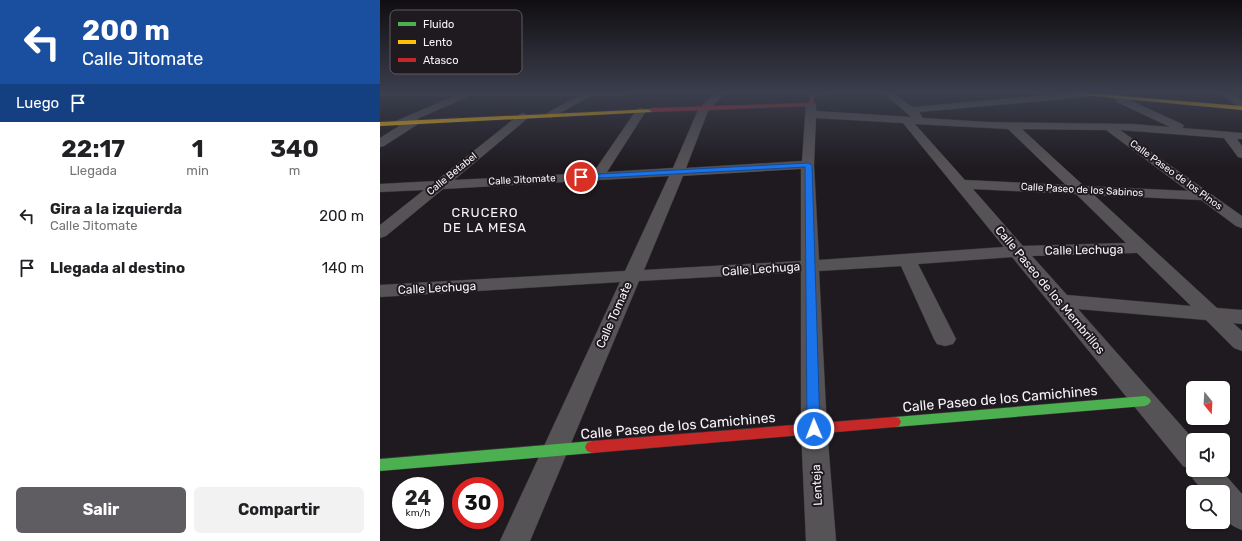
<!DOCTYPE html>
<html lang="es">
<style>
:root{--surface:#fff;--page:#f2f2f2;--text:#202124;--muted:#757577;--accent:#5f5d61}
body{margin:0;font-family:Rubik,sans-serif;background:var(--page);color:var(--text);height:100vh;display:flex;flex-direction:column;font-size:15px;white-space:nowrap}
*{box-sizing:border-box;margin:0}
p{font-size:13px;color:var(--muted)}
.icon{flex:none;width:22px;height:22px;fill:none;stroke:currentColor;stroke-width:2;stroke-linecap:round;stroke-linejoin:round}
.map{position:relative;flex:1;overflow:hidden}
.sheet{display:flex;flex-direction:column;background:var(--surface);width:380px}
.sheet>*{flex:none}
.top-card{background:#1a4fa0;color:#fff;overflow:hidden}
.needle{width:26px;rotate:162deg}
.fabs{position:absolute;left:806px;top:381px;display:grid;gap:8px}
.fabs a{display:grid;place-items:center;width:44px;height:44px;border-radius:6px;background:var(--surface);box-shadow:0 1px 3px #0004;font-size:20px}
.speed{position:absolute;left:12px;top:477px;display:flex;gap:8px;font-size:20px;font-weight:700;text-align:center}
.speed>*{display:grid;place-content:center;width:52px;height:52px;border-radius:50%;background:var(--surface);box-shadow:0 1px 3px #0004;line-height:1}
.speed small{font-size:10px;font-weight:400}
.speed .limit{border:6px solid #d22;background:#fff;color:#111}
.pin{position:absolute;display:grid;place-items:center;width:34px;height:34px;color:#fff;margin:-17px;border:2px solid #fff;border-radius:50%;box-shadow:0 1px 4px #0007}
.me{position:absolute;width:44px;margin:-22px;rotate:359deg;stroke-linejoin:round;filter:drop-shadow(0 0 3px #0008)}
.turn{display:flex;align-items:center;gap:14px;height:84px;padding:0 16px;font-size:18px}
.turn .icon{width:52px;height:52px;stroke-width:2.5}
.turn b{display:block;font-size:28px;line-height:34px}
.then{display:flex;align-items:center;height:38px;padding:0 16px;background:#0003;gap:8px;font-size:15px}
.eta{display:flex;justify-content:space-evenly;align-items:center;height:68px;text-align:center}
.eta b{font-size:24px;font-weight:700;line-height:28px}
.button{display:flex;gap:8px;margin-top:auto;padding:8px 16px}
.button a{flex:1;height:46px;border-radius:6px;background:var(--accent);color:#fff;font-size:16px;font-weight:700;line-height:46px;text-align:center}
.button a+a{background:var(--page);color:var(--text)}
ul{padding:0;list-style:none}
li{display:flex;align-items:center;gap:12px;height:52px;padding:0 16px}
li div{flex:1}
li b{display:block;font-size:15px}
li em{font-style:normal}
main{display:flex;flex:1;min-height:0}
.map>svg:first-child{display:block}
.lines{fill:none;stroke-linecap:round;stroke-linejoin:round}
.street-casing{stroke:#373437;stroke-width:1}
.fast-casing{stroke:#373437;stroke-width:1}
.slow-casing{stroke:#373437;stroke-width:1}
.jam-casing{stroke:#373437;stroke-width:1}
.street{fill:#565356;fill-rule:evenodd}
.fast{fill:#4caf50;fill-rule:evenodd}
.slow{fill:#ffc107;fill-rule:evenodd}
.jam{fill:#c62828;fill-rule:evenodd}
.route{fill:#1a73e8;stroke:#114b97}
.labels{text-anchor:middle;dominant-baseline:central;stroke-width:4;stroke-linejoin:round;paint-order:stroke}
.far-street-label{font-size:10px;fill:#f7f3f8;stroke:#1f1920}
.street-label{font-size:12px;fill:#f7f3f8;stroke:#1f1920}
.neighbourhood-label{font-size:13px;letter-spacing:1px;fill:#f7f3f8;stroke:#1f1920}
.near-street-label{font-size:14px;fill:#f7f3f8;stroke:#1f1920}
.key{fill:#1f1920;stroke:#605a61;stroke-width:1}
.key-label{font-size:11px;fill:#f7f3f8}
</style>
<main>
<section class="sheet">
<div class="top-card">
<div class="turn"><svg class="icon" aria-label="left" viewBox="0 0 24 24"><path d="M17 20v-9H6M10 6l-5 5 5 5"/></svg><div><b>200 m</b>Calle Jitomate</div></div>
<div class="then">Luego<svg class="icon" aria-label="arrive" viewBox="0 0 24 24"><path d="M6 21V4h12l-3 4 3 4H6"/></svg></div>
</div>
<div class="eta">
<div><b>22:17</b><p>Llegada</p></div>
<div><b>1</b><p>min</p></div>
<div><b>340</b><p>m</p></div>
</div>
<ul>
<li><svg class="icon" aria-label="left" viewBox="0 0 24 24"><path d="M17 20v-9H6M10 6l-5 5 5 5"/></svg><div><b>Gira a la izquierda</b><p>Calle Jitomate</p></div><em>200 m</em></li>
<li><svg class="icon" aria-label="arrive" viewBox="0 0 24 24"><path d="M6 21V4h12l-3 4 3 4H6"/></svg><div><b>Llegada al destino</b></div><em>140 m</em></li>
</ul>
<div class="button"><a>Salir</a><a>Compartir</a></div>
</section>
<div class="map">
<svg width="862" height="541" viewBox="0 0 862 541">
<rect width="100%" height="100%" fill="#1e1a1f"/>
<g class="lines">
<!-- street casing -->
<g class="street-casing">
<g id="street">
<polygon points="0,93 251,93 246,96 211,96 171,118 166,115 167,113 198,96 87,96 85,98 37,119 39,122 38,124 4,146 0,147 0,138 19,126 14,123 16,121 74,96 0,96"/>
<path d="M 335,93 L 345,93 L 328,111 L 306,168 L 422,161 L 426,104 L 431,101 L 436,104 L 436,111 L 531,117 L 504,93 L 513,93 L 532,107 L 691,93 L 711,93 L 710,96 L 707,97 L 539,112 L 543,118 L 607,122 L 753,124 L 790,127 L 739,103 L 726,93 L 737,93 L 747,99 L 802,124 L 804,126 L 802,128 L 862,133 L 862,139 L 857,139 L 862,146 L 862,158 L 858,157 L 844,138 L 740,130 L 862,216 L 862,228 L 856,226 L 821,200 L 714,195 L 837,308 L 862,310 L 862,324 L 853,323 L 862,331 L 862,351 L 854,348 L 826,320 L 698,309 L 814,440 L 813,470 L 841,470 L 862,494 L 862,530 C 841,522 843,513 843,492 L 824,492 L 813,479 L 810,469 L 803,466 L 632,257 L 538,264 L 576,339 L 573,344 L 565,346 L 557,344 L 554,339 L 521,266 L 439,271 L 447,429 L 456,541 L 426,541 L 421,429 L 421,272 L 259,281 L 150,541 L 120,541 L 240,282 L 0,297 L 0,285 L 245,271 L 289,176 L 63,189 L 6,236 L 0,238 L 0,225 L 44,190 L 0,192 L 0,184 L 56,181 L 140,114 L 144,113 L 149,116 L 148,118 L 74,180 L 213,173 L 257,109 L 261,108 L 266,111 L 227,172 L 293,168 L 318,110 ZM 436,118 L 523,123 L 624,247 L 439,260 L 434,165 ZM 535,124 L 628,129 L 686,185 L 585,180 ZM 642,129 L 726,130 L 808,191 L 704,186 ZM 421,169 L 421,261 L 264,270 L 303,176 ZM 593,189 L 696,194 L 746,243 L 643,246 ZM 757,253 L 811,306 L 687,295 L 652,256 Z"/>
<polygon points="842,93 851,93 862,100 862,108 858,107 843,95"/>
</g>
</g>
<!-- fast casing -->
<g class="fast-casing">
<g id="fast">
<polygon points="765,396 769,398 771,401 769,404 765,406 515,427 511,426 509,422 511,418 515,417"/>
<polygon points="212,441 217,443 219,447 217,451 212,453 0,471 0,459"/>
</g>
</g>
<!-- slow casing -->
<g class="slow-casing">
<g id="slow">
<polygon points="690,93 703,93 862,106 862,110 692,94"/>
<polygon points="274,109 275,110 272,112 0,126 0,122"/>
</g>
</g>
<!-- jam casing -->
<g class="jam-casing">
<g id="jam">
<polygon points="445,93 459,93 434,96 434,104 431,106 272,112 269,110 272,108 429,103 430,94"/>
<polygon points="515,417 519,418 521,422 519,426 515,427 212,453 207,451 205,447 207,443 212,441"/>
</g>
</g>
<!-- street -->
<use href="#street" class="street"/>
<!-- fast -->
<use href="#fast" class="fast"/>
<!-- slow -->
<use href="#slow" class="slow"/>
<!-- jam -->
<use href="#jam" class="jam"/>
</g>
<!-- sky -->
<linearGradient id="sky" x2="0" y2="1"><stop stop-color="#100e11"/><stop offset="0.55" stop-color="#3b3e4d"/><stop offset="1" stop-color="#3b3e4d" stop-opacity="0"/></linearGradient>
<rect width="862" height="168" fill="url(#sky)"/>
<!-- route -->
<polygon class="route" points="428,163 432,165 440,429 438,433 434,434 429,433 427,429 425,167 201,179 198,177 201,175"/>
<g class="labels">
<!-- far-street labels -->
<g class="far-street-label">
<text transform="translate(72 174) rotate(-39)">Calle Betabel</text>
<text transform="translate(796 175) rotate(36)">Calle Paseo de los Pinos</text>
<text transform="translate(142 180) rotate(-3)">Calle Jitomate</text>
<text transform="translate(702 190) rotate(3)">Calle Paseo de los Sabinos</text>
</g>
<!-- street labels -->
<g class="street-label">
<text transform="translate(704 250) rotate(-1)">Calle Lechuga</text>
<text transform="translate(381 269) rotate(-4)">Calle Lechuga</text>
<text transform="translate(57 288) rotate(-3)">Calle Lechuga</text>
<text transform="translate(670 290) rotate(50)">Calle Paseo de los Membrillos</text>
<text transform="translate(234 315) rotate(-66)">Calle Tomate</text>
<text transform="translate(437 485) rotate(-93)">Lenteja</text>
</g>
<!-- neighbourhood labels -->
<g class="neighbourhood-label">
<text x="105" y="212">CRUCERO<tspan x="105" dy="15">DE LA MESA</tspan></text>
</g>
<!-- near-street labels -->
<g class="near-street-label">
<text transform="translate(620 399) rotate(-5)">Calle Paseo de los Camichines</text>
<text transform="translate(298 426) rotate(-5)">Calle Paseo de los Camichines</text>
</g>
</g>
<!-- legend -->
<rect x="10" y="10" width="132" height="64" rx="6" class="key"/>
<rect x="18" y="22" width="18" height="4" fill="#4caf50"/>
<rect x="18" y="40" width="18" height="4" fill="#ffc107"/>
<rect x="18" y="58" width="18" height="4" fill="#c62828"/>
<g class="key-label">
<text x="43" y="28">Fluido</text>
<text x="43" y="46">Lento</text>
<text x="43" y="64">Atasco</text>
</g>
</svg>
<div class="fabs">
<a><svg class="needle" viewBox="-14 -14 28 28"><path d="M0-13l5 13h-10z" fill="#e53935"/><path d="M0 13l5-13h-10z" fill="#757577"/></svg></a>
<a><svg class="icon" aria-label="sound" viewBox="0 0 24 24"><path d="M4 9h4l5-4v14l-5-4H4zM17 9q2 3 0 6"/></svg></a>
<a><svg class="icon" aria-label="search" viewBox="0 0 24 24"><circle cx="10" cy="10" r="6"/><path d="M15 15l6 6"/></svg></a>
</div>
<div class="speed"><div>24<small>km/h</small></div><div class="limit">30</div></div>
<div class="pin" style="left:201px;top:177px;background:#d93025"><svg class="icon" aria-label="arrive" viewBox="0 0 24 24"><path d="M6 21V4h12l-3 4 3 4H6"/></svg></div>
<svg class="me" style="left:434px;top:429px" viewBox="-20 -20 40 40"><circle r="17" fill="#1a73e8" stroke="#fff" stroke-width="3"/><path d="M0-11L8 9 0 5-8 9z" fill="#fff"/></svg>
</div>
</main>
